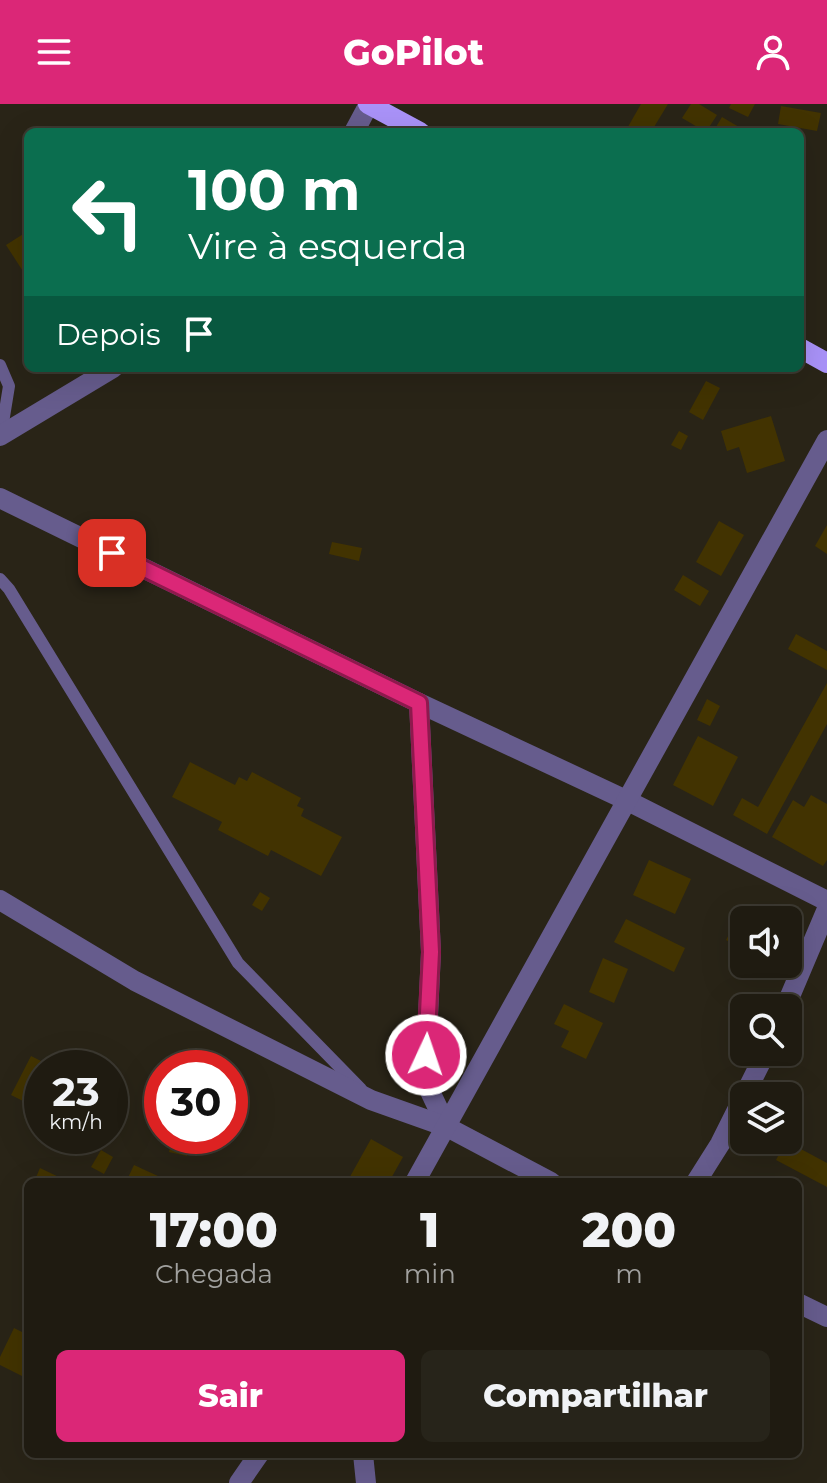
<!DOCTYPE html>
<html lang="pt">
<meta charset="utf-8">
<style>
:root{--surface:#1f1b11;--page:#27241a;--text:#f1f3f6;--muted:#a1a19f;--line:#3c3931;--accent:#db2777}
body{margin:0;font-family:Montserrat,sans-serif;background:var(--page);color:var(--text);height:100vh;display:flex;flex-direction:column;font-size:30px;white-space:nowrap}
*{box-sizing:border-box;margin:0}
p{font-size:26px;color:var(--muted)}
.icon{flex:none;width:44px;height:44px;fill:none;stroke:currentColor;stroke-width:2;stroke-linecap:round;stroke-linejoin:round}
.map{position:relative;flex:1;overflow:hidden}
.drawer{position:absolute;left:24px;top:1074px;width:778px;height:280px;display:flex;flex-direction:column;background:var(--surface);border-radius:12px;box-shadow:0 8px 32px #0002,0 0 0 2px var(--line)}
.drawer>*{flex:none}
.guide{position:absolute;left:24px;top:24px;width:780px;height:244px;border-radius:12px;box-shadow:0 8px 32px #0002,0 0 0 2px var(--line);background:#0b6e4f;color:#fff;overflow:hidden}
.buttons{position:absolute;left:730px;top:802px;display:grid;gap:16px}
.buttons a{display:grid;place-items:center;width:72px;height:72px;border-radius:12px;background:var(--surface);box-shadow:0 8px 32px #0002,0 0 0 2px var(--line);font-size:40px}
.speed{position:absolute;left:24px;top:946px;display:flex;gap:16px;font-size:40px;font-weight:700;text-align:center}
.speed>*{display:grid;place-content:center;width:104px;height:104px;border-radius:50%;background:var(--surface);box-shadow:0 8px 32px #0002,0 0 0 2px var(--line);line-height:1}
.speed small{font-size:20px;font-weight:400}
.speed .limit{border:12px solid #d22;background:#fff;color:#111}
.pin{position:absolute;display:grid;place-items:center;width:68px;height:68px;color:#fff;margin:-34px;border-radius:16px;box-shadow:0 4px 12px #0006}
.me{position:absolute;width:88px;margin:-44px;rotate:3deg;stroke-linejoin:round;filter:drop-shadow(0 0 6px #0008)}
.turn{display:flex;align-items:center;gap:28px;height:168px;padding:0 32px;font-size:36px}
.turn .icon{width:104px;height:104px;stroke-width:2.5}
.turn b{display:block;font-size:56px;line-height:68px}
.then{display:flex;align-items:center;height:76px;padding:0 32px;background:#0003;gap:16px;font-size:30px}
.eta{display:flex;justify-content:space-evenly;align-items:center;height:136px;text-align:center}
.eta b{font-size:48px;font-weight:800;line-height:56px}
.action{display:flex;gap:16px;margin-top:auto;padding:16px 32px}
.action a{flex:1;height:92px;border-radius:12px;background:var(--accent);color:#fff;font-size:32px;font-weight:800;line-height:92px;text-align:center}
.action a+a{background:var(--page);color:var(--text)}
header{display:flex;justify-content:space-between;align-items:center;height:104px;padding:0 32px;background:var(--accent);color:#fff;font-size:36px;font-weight:800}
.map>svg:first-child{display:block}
.building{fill:#423301}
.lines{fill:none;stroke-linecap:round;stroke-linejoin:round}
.lane{stroke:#665c8d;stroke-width:12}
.street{stroke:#665c8d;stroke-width:20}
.primary{stroke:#a992f8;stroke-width:20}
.route-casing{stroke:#8e194d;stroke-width:20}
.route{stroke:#db2777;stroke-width:14}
</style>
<header><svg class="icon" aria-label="menu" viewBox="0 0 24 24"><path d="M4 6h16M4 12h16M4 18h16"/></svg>GoPilot<svg class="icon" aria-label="person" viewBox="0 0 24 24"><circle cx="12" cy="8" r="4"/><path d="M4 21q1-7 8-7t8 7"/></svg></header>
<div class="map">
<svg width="827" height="1379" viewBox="0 0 827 1379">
<rect width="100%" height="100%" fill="#292417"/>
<!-- building -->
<g class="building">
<polygon points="641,0 668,0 651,28 625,28"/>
<polygon points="691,0 699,0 717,11 706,28 682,14"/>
<polygon points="731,0 755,0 748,13 729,4"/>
<polygon points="781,2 821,9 817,27 778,20"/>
<polygon points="722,13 739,23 735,28 713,28"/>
<polygon points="28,127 28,175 6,141"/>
<polygon points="706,277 720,284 703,316 689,308"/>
<polygon points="771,312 785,357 747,369 739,343 727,347 721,327"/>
<polygon points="679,327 688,332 681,346 671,341"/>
<polygon points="719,417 744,431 721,472 696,458"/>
<polygon points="827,421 827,450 815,442"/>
<polygon points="332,438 362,444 359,457 329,450"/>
<polygon points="683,471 709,487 700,502 674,486"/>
<polygon points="796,530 827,547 827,566 788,545"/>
<polygon points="827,579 827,620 767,730 733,711 742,694 758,703"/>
<polygon points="707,595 720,602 710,622 697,616"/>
<polygon points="698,632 738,653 713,702 673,681"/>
<polygon points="190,658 235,681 239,673 247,677 252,668 301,694 297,702 304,705 301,712 342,733 321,772 271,746 268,752 218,726 222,718 172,693"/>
<polygon points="811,691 827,700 827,756 823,762 772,733 793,696 804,703"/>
<polygon points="649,756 691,775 675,810 633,791"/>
<polygon points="260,788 270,794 262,807 252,801"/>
<polygon points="745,800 776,816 744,816 744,846 726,836"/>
<polygon points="626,815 685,844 674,868 614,838"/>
<polygon points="603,854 628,865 614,899 589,888"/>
<polygon points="564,900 603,919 586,955 561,943 569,927 554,920"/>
<polygon points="188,944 225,964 177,964"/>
<polygon points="31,952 45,959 25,998 11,991"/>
<polygon points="172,1032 191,1032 187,1052 169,1048"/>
<polygon points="371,1035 403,1053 389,1078 347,1078"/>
<polygon points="786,1037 827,1059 827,1083 776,1056"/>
<polygon points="101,1046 113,1053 104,1070 91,1063"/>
<polygon points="134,1061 171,1078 126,1078"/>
<polygon points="40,1064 63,1075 62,1078 34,1078"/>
<polygon points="14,1224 28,1231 28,1275 0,1261 0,1253"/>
</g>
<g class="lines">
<!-- lane -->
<g class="lane">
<polyline points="0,261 9,282 1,331"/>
<polyline points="0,475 9,485 238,859 361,985"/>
</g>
<!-- street -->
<g class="street">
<polyline points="354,28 369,0"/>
<polyline points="0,332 113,264"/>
<polyline points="0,394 419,599 626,696 827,797"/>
<polyline points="419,599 431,848 425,977 447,1023"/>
<polyline points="0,796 135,877 371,996 447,1023 551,1078"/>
<polyline points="785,904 827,805"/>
<polyline points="744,992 766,948"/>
<polyline points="415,1078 827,336"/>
<polyline points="696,1078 720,1040 744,992"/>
<polyline points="798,1199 827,1213"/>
<polyline points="363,1350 366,1379"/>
<polyline points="239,1379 259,1350"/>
</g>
<!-- primary -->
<g class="primary">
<polyline points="368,0 420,28"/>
<polyline points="800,244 827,259"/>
</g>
</g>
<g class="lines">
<!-- route casing -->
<g class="route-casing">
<polyline id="route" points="112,449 419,599 431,848 426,951"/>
</g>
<!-- route -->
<use href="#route" class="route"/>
</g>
</svg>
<div class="buttons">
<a><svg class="icon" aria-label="sound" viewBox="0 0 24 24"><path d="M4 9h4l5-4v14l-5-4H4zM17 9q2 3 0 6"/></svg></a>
<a><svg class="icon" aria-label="search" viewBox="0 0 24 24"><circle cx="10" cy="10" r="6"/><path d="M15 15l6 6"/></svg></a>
<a><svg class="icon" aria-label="layers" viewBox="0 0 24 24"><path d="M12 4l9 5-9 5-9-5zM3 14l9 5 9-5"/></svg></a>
</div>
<div class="speed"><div>23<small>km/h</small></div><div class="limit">30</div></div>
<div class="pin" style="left:112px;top:449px;background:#d93025"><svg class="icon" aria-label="arrive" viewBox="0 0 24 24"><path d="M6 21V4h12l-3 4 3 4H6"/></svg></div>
<svg class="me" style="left:426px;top:951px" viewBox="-20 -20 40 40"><circle r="17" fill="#db2777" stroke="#fff" stroke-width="3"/><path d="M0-11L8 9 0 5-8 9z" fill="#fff"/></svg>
<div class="guide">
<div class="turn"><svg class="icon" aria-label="left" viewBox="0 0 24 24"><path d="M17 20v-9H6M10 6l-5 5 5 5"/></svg><div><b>100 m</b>Vire à esquerda</div></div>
<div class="then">Depois<svg class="icon" aria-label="arrive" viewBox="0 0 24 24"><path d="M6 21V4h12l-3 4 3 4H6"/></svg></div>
</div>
<section class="drawer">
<div class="eta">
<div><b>17:00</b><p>Chegada</p></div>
<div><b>1</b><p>min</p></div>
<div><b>200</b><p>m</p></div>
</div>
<div class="action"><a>Sair</a><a>Compartilhar</a></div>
</section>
</div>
